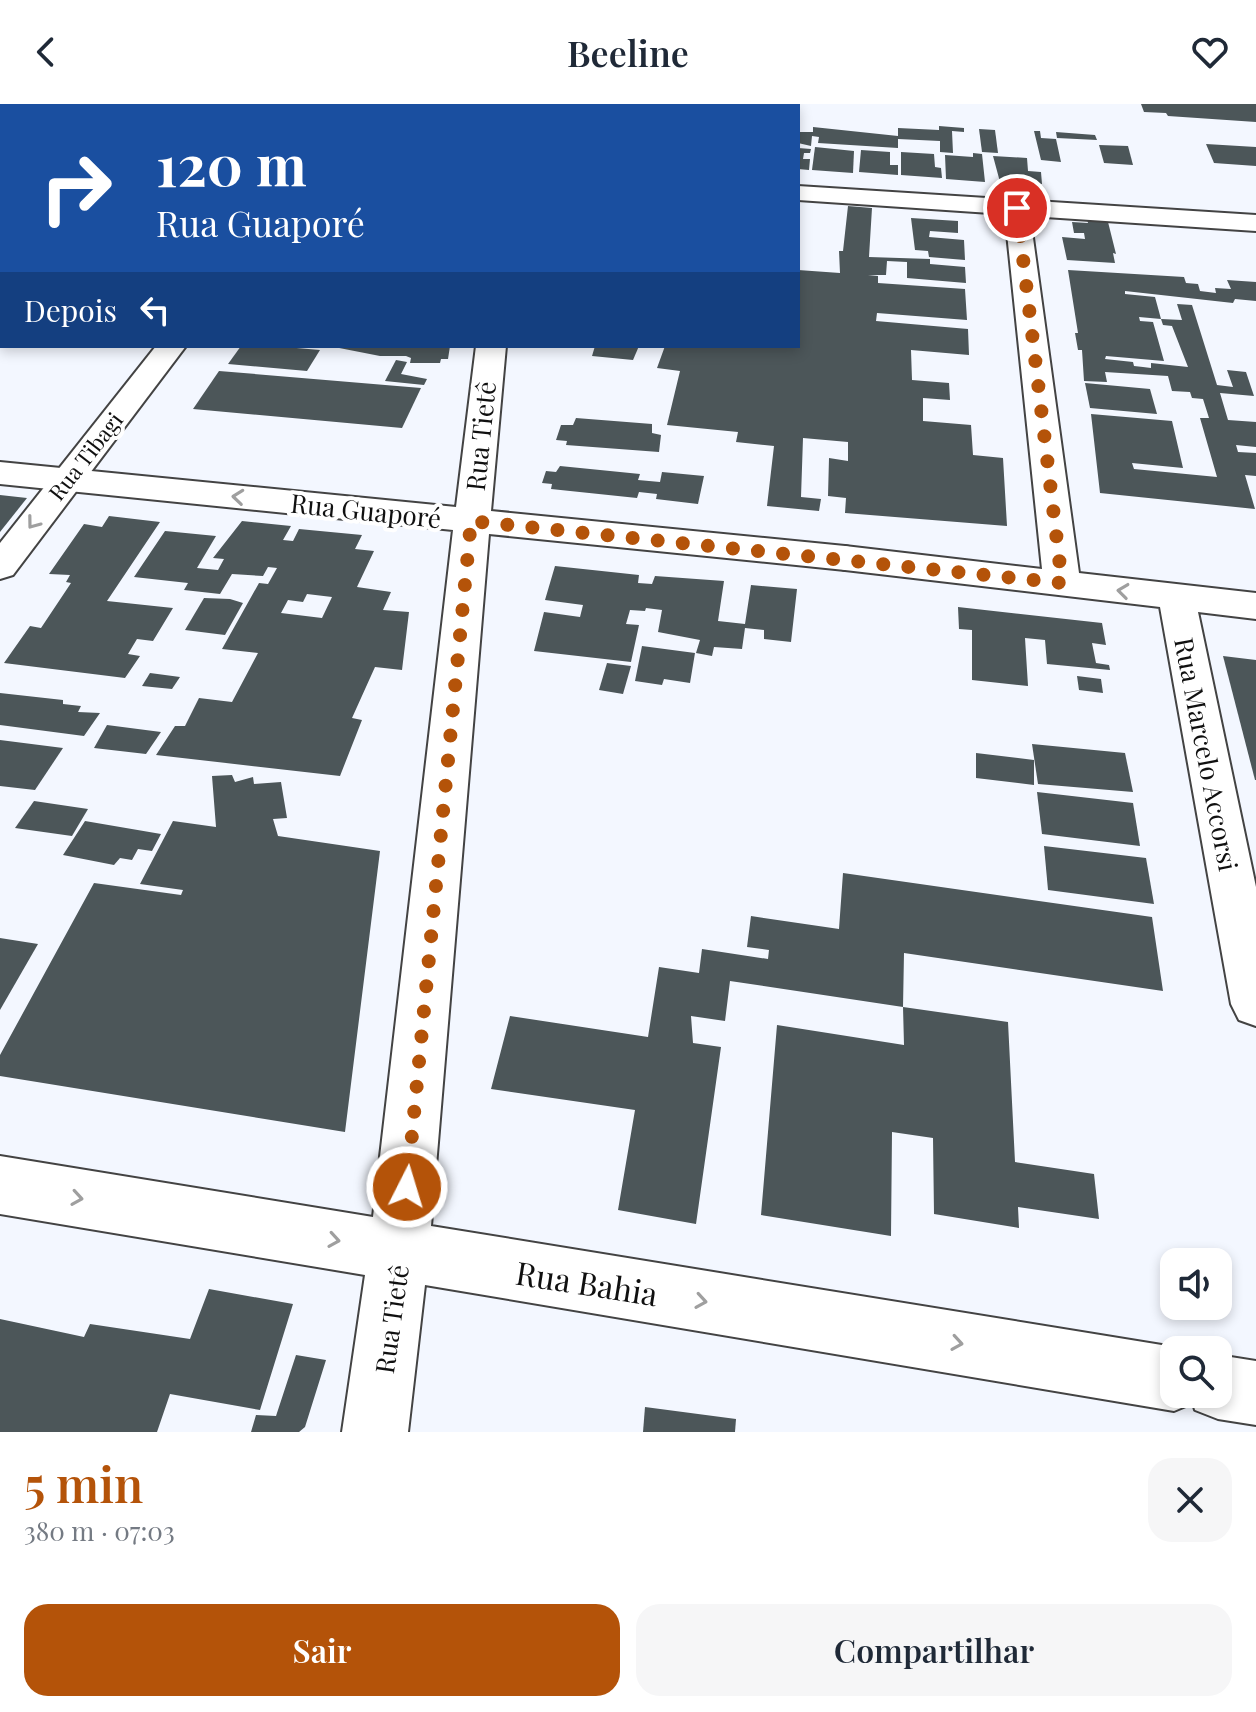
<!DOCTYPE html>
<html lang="pt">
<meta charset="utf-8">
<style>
:root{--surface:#fff;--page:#f6f6f7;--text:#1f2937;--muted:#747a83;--accent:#b45309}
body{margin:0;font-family:"Playfair Display",serif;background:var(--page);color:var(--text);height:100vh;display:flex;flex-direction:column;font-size:30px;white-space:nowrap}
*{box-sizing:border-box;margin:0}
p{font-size:26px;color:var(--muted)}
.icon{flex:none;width:44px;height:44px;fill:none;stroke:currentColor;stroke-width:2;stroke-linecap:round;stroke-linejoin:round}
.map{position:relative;height:1328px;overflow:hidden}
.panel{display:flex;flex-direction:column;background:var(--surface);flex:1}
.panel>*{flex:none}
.top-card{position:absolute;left:0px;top:0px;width:800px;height:244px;box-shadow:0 4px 12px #0003;background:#1a4fa0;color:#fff;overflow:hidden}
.fabs{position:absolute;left:1160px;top:1144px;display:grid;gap:16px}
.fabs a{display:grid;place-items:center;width:72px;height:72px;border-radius:16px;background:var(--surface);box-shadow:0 4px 12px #0003;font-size:40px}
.pin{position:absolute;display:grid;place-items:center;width:68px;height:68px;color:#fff;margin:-34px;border:4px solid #fff;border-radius:50%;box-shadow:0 2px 8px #0007}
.me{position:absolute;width:88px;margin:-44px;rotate:5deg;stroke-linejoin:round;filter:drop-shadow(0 0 6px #0008)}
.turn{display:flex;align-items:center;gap:28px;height:168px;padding:0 24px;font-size:36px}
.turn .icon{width:104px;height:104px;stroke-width:2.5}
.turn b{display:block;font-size:56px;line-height:68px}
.then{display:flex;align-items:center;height:76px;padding:0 24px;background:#0003;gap:16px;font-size:30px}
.round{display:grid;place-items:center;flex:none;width:84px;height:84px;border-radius:24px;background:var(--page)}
.head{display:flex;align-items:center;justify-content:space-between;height:136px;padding:0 24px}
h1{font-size:48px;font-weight:600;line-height:60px;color:var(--accent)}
.action{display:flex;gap:16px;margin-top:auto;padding:16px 24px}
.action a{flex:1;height:92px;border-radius:24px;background:var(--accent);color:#fff;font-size:32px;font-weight:600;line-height:92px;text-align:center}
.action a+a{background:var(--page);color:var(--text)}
header{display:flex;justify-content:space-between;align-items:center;height:104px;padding:0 24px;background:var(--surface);font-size:36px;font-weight:600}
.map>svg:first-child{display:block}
.building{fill:#4c5659;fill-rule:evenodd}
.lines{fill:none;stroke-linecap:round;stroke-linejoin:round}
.minor-casing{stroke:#434343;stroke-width:4}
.tertiary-casing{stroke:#434343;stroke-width:4}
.minor{fill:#fff;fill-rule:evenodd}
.tertiary{fill:#fff;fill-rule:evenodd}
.oneway{stroke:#9f9f9f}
.route{stroke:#b45309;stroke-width:14;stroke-dasharray:0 25.2}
.labels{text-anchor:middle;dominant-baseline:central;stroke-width:8;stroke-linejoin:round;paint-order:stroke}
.far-street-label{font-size:22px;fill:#101010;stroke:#fff}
.street-label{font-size:26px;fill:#101010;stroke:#fff}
.near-street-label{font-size:32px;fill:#101010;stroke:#fff}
</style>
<header><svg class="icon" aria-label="back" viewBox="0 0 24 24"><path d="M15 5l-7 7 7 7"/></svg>Beeline<svg class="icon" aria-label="heart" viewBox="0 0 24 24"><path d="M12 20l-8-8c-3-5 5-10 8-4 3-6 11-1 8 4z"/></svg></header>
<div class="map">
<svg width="1256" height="1328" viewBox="0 0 1256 1328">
<rect width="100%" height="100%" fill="#f3f7ff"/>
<!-- building -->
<g class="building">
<polygon points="1141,0 1256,0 1256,18 1168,12 1166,9 1144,8"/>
<polygon points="939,22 964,24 964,28 952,27 953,49 940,48 940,37 898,35 898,44 818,39 819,33 812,32 811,42 798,39 800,28 813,28 813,23 898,32 898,24 939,26"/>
<polygon points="979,25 995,26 998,49 982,48"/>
<polygon points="1034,27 1040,27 1041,34 1056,35 1061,58 1041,56"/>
<polygon points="1056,28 1095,31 1097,36 1057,34"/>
<polygon points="1206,40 1256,43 1256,62 1214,59"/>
<polygon points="1099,41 1128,42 1133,61 1104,59"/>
<polygon points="815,43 854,47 853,69 812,66"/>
<polygon points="798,44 811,45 810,49 804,49 803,55 810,55 809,66 798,65"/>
<polygon points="861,46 890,48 890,61 898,61 898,71 859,68"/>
<polygon points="901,48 934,50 935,63 941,64 942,74 901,71"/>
<polygon points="973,49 982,50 985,78 946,75 945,51 973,53"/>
<polygon points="993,52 1027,54 1028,67 1041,68 1042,80 1000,78"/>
<polygon points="848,102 872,104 869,153 930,155 930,160 965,163 966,179 907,174 907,158 887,157 886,171 868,171 878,172 878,179 965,185 967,216 877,209 876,217 968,225 969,251 911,246 912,276 949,279 950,296 923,294 923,317 971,321 973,351 1003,354 1007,422 845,409 846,394 828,392 829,354 848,357 848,338 803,334 801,393 821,395 819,407 767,402 774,342 736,338 738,328 667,321 680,267 657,264 665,242 798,242 798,166 840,169 839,147 843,147"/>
<polygon points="1086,112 1107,114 1116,150 1113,149 1115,159 1067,156 1062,133 1085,135 1084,129 1074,129 1072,118 1088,119"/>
<polygon points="911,114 958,117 958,129 930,127 929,133 964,136 965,156 929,153 928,147 915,146"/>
<polygon points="1068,166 1184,173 1186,179 1198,180 1200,187 1216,189 1215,184 1231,185 1227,176 1256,178 1256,197 1235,195 1233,199 1125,187 1125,190 1155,193 1161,215 1139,213 1140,217 1153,218 1164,257 1106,252 1105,255 1133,258 1134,262 1143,263 1151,264 1151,259 1188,263 1172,222 1163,221 1161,215 1182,216 1177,200 1192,201 1217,281 1233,283 1227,266 1246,268 1254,292 1220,289 1228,316 1256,318 1256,343 1236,341 1238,348 1256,349 1256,372 1245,371 1255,405 1100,389 1091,310 1172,317 1183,364 1132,359 1134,365 1217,373 1200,314 1209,314 1203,295 1192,294 1190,288 1172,287 1168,272 1105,268 1107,278 1084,277 1082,246 1078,246 1075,229 1078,229"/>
<polygon points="241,242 273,242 320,246 307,267 228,260"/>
<polygon points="329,242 450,242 448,255 441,255 440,259 410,259 411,254 406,252 380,252"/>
<polygon points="595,242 639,242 633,256 592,252"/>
<polygon points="396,256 407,258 401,270 427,275 424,281 385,277"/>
<polygon points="219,267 421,284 402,324 193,305"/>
<polygon points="1085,279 1150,285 1157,310 1090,304"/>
<polygon points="576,314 652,320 652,329 661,331 659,348 566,341 567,337 556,336 561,321 573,321"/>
<polygon points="560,362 640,370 638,376 660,378 662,368 704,372 698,400 656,395 657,390 639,388 637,394 551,385 552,380 542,379 546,367 556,368"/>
<polygon points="0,391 27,394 0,428"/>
<polygon points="109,412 160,418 107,497 173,504 153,537 137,535 128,550 140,552 125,574 4,559 30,522 41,524 71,479 66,478 70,471 49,470 84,420 102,423"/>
<path d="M 242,417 L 291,422 L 283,436 L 293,437 L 299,425 L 362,431 L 355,445 L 374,447 L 357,483 L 391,488 L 383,506 L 409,508 L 402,566 L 375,563 L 352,614 L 362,616 L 340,672 L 156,651 L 175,622 L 185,622 L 199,594 L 232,598 L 258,549 L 222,545 L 259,479 L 268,480 L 277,464 L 268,463 L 263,472 L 232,470 L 220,490 L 184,486 L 188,479 L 134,473 L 165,427 L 216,432 L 197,464 L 218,466 L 224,455 L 213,454 ZM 307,490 L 332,493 L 322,514 L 281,509 L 288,496 L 303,498 Z"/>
<polygon points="555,462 639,471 638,479 652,480 655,472 724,477 718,517 745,520 751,481 797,485 791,538 764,535 764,526 745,524 742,545 714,543 712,552 696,549 700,536 658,528 662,506 646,504 645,507 630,506 626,520 639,521 631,558 534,547 544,508 580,513 583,501 545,496"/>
<polygon points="204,494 230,495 243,499 225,531 185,526"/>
<polygon points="958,503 1102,519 1106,541 1092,539 1096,559 1109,561 1110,566 1047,560 1045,536 1025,534 1028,582 972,576 972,526 959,525"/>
<polygon points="642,542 695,549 690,579 664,575 662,581 635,577"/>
<polygon points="1223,552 1256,556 1256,676 1255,676"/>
<polygon points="607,559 631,562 623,590 599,586"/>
<polygon points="150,569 180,573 172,585 142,582"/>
<polygon points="1077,572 1101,575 1103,589 1079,586"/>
<polygon points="0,589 63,596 63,600 81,602 78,608 100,609 84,632 0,621"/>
<polygon points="107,621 161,628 146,650 94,644"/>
<polygon points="0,636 63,644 35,686 0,682"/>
<polygon points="1032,640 1125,649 1133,688 1038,680"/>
<polygon points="976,649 1034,656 1034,681 976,674"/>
<polygon points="232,671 235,678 253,673 254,680 281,678 287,714 273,715 278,732 380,747 345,1028 0,972 0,951 94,779 181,791 183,786 140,780 173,717 216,723 212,672"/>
<polygon points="1037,688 1133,699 1140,742 1042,730"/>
<polygon points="34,697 88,705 72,732 15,724"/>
<polygon points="85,717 161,730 152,747 138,745 132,756 120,754 114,761 63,751"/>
<polygon points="1044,742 1146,754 1154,800 1048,786"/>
<polygon points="843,769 1152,813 1163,887 904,849 903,903 730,877 725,917 691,912 693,939 721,943 696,1120 618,1106 635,1006 491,985 510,912 648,933 659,863 699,869 702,845 768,855 769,846 747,843 751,812 839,825"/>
<polygon points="0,834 38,840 0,906"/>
<polygon points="903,903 1008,918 1015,1058 1094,1070 1099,1115 1018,1103 1019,1124 934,1110 933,1034 892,1028 891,1132 761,1111 777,921 904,941"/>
<polygon points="209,1185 293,1200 260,1306 170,1290 157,1328 0,1328 0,1215 84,1233 90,1220 190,1235"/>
<polygon points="296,1251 326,1256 305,1323 299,1328 251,1328 256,1311 276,1312"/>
<polygon points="645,1303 736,1315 735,1328 643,1328"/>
</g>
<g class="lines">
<!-- minor casing -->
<g class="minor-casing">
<g id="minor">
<rect x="0" y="56" width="2" height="14"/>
<polygon points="798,82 1256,111 1256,127 1030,112 1079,469 1256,489 1256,515 1198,508 1256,783 1256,922 1239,916 1231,900 1160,503 845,466 832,462 827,454 832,446 845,442 1042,465 1005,110 798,96"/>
<polygon points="156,242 186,242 13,471 0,475 0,439"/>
</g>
</g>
<!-- tertiary casing -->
<g class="tertiary-casing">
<polygon id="tertiary" points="476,242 506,242 491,407 845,442 858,445 864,454 858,463 845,466 489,430 431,1122 1174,1243 1181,1246 1174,1246 1174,1290 1218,1290 1218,1251 1256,1257 1256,1321 1218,1315 1195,1306 1193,1299 1174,1307 425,1181 408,1328 342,1328 365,1171 0,1110 0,1052 373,1113 453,426 0,380 0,358 456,403"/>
</g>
<!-- minor -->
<use href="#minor" class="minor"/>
<!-- tertiary -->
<use href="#tertiary" class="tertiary"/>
</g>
<!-- one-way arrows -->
<defs><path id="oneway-chevron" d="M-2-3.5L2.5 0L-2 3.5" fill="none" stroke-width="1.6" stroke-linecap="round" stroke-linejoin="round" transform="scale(2)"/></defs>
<g class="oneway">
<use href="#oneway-chevron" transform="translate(238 393) rotate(-174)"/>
<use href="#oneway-chevron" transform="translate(33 419) rotate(127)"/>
<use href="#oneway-chevron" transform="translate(1123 487) rotate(-173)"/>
<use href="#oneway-chevron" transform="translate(77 1094) rotate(9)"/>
<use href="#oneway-chevron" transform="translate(334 1136) rotate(9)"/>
<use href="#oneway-chevron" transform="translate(701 1197) rotate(9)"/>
<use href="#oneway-chevron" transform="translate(957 1239) rotate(9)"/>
</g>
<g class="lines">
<!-- route -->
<polyline class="route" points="407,1083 471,417 1062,479 1017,104"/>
</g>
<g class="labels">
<!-- far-street labels -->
<g class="far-street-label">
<text transform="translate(85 352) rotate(-52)">Rua Tibagi</text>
</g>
<!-- street labels -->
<g class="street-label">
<text transform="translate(480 332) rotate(-84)">Rua Tietê</text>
<text transform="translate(366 406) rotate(6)">Rua Guaporé</text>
<text transform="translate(1207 650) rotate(79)">Rua Marcelo Accorsi</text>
<text transform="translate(391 1215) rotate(-82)">Rua Tietê</text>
</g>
<!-- near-street labels -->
<g class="near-street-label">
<text transform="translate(587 1178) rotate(9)">Rua Bahia</text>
</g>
</g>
</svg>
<div class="fabs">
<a><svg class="icon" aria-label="sound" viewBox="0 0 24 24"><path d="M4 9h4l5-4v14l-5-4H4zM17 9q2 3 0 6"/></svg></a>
<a><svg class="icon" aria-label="search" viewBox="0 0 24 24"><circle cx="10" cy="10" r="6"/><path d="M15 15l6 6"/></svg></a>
</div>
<div class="pin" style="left:1017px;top:104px;background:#d93025"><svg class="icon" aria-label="arrive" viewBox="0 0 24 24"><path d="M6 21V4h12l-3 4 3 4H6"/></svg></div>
<svg class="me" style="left:407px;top:1083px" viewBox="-20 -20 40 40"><circle r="17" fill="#b45309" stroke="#fff" stroke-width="3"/><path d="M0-11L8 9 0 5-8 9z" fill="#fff"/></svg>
<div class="top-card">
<div class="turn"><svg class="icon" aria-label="right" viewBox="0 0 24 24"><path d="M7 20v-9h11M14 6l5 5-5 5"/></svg><div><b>120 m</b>Rua Guaporé</div></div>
<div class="then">Depois<svg class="icon" aria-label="left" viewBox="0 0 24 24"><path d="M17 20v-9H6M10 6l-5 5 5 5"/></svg></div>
</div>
</div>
<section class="panel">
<div class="head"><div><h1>5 min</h1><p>380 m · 07:03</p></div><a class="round"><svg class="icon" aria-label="close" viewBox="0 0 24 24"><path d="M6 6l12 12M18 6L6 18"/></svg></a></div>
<div class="action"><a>Sair</a><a>Compartilhar</a></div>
</section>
